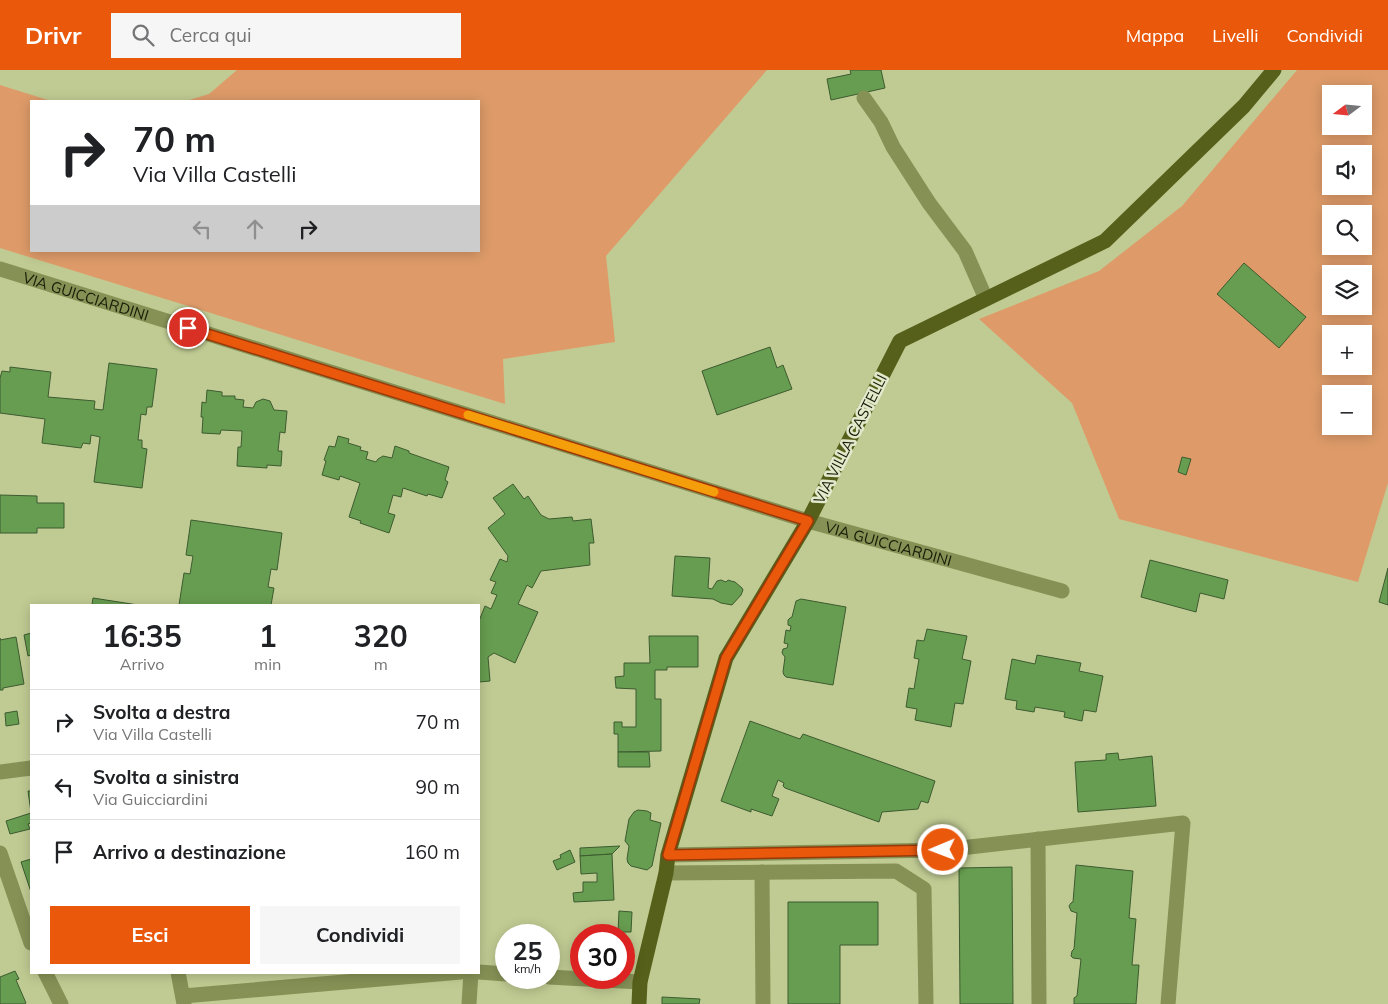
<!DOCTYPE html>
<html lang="it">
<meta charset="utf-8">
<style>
:root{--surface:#fff;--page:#f6f6f6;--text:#202124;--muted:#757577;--line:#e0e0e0;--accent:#ea580c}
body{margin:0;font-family:Mulish,sans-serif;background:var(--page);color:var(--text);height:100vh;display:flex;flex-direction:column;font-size:19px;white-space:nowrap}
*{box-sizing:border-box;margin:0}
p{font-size:16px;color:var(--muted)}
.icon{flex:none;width:28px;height:28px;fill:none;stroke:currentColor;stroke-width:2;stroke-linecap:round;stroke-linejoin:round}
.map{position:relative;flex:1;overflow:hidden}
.sheet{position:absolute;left:30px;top:534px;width:450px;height:370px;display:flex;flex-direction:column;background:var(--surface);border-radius:0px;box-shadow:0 2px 12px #0003}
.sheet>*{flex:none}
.banner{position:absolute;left:30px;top:30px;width:450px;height:152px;border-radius:0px;box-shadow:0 2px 12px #0003;background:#fff;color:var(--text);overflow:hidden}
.needle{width:32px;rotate:254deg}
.tools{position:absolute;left:1322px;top:15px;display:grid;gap:10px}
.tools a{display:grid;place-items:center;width:50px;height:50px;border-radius:0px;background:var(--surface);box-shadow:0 2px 12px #0003;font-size:25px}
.speed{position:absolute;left:495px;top:854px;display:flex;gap:10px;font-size:25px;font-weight:700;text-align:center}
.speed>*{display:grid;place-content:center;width:65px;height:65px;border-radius:50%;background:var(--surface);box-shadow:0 2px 12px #0003;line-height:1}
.speed small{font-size:12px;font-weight:400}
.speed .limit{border:8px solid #d22;background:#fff;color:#111}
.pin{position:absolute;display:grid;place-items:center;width:42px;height:42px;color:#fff;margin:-21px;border:2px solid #fff;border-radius:50%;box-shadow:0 1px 5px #0007}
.me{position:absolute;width:55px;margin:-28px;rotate:269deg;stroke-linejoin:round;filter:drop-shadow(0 0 4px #0008)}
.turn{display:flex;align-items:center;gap:18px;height:105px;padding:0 20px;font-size:22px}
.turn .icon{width:65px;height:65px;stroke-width:2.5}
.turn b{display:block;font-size:35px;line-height:42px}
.lanes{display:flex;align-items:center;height:48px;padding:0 20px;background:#0003;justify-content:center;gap:25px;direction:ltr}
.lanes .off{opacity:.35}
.eta{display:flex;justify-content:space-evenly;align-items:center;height:85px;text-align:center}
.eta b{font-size:30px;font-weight:700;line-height:35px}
.button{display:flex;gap:10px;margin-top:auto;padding:10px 20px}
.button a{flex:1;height:58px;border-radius:0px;background:var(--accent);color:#fff;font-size:20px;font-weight:700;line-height:58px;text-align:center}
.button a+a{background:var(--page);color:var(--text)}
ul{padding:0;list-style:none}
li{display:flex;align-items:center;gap:15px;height:65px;padding:0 20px;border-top:1px solid var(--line)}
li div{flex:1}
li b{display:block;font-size:19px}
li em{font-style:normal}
header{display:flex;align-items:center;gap:30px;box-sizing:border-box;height:70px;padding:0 25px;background:var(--accent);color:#fff}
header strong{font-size:24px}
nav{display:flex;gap:28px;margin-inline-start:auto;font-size:18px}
.search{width:350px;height:45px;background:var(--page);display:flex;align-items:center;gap:12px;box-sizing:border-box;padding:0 18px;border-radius:0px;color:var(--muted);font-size:19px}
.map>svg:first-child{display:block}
.green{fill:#de9b69;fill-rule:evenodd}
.building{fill:#679d50;stroke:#3d5b30}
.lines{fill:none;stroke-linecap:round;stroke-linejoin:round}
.minor{stroke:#869156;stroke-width:15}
.major{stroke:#56601a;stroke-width:15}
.route-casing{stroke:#983908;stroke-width:12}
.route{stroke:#ea580c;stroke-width:9}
.slow{stroke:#f59e0b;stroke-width:9}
.labels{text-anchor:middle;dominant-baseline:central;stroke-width:5;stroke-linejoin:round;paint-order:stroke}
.street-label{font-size:15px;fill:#191c06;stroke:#e3e9cc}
</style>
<header>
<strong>Drivr</strong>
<div class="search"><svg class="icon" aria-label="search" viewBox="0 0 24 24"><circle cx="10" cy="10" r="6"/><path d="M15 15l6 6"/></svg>Cerca qui</div>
<nav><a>Mappa</a><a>Livelli</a><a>Condividi</a></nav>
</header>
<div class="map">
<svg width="1388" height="934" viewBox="0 0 1388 934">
<rect width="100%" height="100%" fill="#c0cb93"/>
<!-- green -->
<g class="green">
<polygon points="237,0 767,0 606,186 615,272 503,289 505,334 0,178 0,15 51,31 31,31 31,181 479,181 479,31 186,31 209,24"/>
<path d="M 1297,0 L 1388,0 L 1388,413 L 1358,512 L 1119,449 L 1072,333 L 979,249 L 1099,201 L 1182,136 ZM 1331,24 L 1364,24 L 1364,56 L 1331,56 ZM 1331,84 L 1364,84 L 1364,116 L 1331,116 ZM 1331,144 L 1364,144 L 1364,176 L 1331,176 ZM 1331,204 L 1364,204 L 1364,236 L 1331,236 ZM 1331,264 L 1364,264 L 1364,296 L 1331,296 ZM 1331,324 L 1364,324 L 1364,356 L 1331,356 Z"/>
</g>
<!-- building -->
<g class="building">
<polygon points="850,0 881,0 885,18 831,30 827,9 851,4"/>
<polygon points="1244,193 1306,247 1279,278 1217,224"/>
<polygon points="770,277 777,298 783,295 792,319 717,345 702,301"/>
<polygon points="109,293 157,299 152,337 147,337 146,345 141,344 138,370 142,370 142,378 147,379 142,418 94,412 100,367 91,365 90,374 83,373 81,378 42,373 45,349 0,343 0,308 2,301 10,302 10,297 51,302 48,327 95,331 94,339 103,340"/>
<polygon points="207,320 222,322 222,326 235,326 235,329 244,330 243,337 253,338 256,332 263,329 270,331 274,340 287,341 285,363 280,362 278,381 282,381 281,396 267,395 267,398 237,396 238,377 241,377 242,361 221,360 220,364 202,363 203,347 201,347 202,332 206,333"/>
<polygon points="338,366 349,369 348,373 361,377 360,380 368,382 366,389 376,392 378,389 383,386 392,388 395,376 409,381 409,383 449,397 445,410 448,412 442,428 428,424 427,426 403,418 401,427 393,425 388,443 395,445 389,463 360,453 361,451 349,447 360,413 340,406 339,410 322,405 326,391 324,390 329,376 335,377"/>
<polygon points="1182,387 1191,389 1186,405 1178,402"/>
<polygon points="513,414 524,429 528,426 541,445 549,449 572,447 573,451 591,449 594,473 589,473 590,495 541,501 532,518 527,515 518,534 538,542 515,593 494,583 488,587 490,611 479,612 479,551 485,536 491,539 497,525 491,523 496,512 490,510 500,489 507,492 508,486 488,458 505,444 493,428"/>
<polygon points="0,425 37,426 37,433 64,433 64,458 37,458 37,463 0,463"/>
<polygon points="191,450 282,463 277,500 271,499 268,517 274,518 271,535 179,535 184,503 190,504 193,486 186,485"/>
<polygon points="675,486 710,488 708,518 712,519 717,511 721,510 726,512 728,510 731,511 735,512 742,518 743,520 741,525 732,535 721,533 713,529 672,526"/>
<polygon points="1150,490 1228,510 1224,529 1200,523 1196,542 1141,527"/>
<polygon points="1388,498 1388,535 1379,532"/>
<polygon points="93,528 138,535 92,535"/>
<polygon points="801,529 846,537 833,615 786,607 784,605 783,602 785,587 782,583 783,579 787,578 788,574 784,573 786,560 790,561 791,556 788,555 788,550 790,548 792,547 796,531"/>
<polygon points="927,559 967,566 962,589 971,591 963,634 955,633 951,657 915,650 917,639 906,637 909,618 914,619 919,589 914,588 917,570 924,571"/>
<polygon points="31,563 31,585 28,586 24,565"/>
<polygon points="649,566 698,566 698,597 667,597 667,600 655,600 655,629 661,629 661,681 618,682 618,664 614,664 614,652 622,652 622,657 636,657 636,619 616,618 615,607 624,606 624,593 650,593"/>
<polygon points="16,567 24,614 3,618 3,620 0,620 0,568 0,570"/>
<polygon points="1037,585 1081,593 1079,601 1103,606 1096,642 1084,640 1082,651 1064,647 1065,642 1035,637 1034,642 1016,639 1017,631 1005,629 1012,589 1035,594"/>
<polygon points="17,641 19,654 6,656 5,643"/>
<polygon points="750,651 800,669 803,664 935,711 928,733 921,731 918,739 882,742 879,752 785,718 783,716 784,713 778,710 772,726 779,729 772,746 751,739 751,742 721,731"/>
<polygon points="618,682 649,682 650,697 618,697"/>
<polygon points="1118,683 1119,690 1152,686 1156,736 1078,742 1075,692 1106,690 1106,684"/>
<polygon points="28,721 31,721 31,742"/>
<polygon points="638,740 647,741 651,743 650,750 661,753 652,796 647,800 631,796 628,793 627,789 629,776 625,771 629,749 634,742"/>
<polygon points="31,743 31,753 28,754 30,759 10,764 6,751"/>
<polygon points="620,776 612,784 580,786 580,778"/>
<polygon points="570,780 575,792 557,800 553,791 561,788 560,785"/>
<polygon points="612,784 614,830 574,832 573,823 583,822 583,812 597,812 597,803 581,804 580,786"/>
<polygon points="31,789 31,822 21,792"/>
<polygon points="1076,795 1133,801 1129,848 1136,849 1132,895 1139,895 1136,934 1074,934 1074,928 1077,926 1081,889 1073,888 1071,886 1072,881 1074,879 1077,843 1071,841 1069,836 1071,833 1073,832"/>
<polygon points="1012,797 1013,934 960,934 959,798"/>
<polygon points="788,832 878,832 878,875 840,875 840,934 788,934"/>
<polygon points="619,841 632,842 631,862 618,862"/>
<polygon points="15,901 19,909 16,910 26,933 24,934 0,934 0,907"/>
<polygon points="662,927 700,929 699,934 662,934"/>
</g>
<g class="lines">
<!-- minor -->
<g class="minor">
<polyline points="864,28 881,52 893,77 929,133 965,181 986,229"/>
<path id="s1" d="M 0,199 L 808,451 L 1062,521"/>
<polyline points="0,702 31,698"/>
<polyline points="1038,769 1039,934"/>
<polyline points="0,783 31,873"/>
<polyline points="668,785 943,780 1183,753 1168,934"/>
<polyline points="762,802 763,934"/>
<polyline points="666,803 896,801 924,819 926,934"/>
<polyline points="45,902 61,934"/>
<polyline points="178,902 184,934"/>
<polyline points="479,902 506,904"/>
<polyline points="549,907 640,912"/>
<polyline points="183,926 461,902"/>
<polyline points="469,934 471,902"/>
</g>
<!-- major -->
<polyline class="major" points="639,934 640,912 666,803 668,785 726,588 808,451 900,271 1105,171 1244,36 1274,0"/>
</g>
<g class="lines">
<!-- route casing -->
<g class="route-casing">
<polyline id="route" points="188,258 808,451 726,588 668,785 943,780"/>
</g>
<!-- route -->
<use href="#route" class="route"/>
<!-- slow -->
<polyline class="slow" points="468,345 714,422"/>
</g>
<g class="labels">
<!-- street labels -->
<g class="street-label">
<text stroke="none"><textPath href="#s1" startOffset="90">VIA GUICCIARDINI</textPath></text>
<text transform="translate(850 369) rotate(-63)">VIA VILLA CASTELLI</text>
<text stroke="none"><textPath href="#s1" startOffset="930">VIA GUICCIARDINI</textPath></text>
</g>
</g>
</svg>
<div class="tools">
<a><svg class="needle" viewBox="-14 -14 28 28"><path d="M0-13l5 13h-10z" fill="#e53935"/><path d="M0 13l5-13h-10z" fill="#757577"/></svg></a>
<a><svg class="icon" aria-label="sound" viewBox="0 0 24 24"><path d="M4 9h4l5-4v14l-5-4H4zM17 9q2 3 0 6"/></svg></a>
<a><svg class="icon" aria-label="search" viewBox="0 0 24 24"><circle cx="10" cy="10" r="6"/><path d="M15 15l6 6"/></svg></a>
<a><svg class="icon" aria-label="layers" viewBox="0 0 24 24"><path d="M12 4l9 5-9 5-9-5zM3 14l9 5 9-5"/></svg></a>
<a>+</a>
<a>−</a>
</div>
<div class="speed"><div>25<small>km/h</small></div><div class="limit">30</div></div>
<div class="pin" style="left:188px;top:258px;background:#d93025"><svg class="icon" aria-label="arrive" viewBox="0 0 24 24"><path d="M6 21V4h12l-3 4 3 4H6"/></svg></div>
<svg class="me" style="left:943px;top:780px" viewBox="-20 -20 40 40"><circle r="17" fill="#ea580c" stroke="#fff" stroke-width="3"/><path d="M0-11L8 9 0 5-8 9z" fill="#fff"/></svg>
<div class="banner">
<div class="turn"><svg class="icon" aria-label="right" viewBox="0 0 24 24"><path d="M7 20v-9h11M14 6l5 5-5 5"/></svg><div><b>70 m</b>Via Villa Castelli</div></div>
<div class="lanes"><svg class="icon off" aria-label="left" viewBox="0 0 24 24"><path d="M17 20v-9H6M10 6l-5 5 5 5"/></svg><svg class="icon off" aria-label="ahead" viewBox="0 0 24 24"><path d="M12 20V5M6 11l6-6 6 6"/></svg><svg class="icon" aria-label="right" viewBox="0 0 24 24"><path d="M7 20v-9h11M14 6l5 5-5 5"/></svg></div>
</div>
<section class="sheet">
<div class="eta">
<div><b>16:35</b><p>Arrivo</p></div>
<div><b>1</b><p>min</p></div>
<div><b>320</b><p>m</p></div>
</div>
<ul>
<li><svg class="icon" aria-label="right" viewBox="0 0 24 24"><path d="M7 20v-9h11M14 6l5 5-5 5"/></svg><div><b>Svolta a destra</b><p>Via Villa Castelli</p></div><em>70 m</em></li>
<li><svg class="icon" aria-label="left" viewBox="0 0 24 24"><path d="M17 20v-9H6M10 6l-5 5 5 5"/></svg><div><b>Svolta a sinistra</b><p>Via Guicciardini</p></div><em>90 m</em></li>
<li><svg class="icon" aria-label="arrive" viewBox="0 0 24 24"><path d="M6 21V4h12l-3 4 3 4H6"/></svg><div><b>Arrivo a destinazione</b></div><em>160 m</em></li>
</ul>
<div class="button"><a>Esci</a><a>Condividi</a></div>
</section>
</div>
